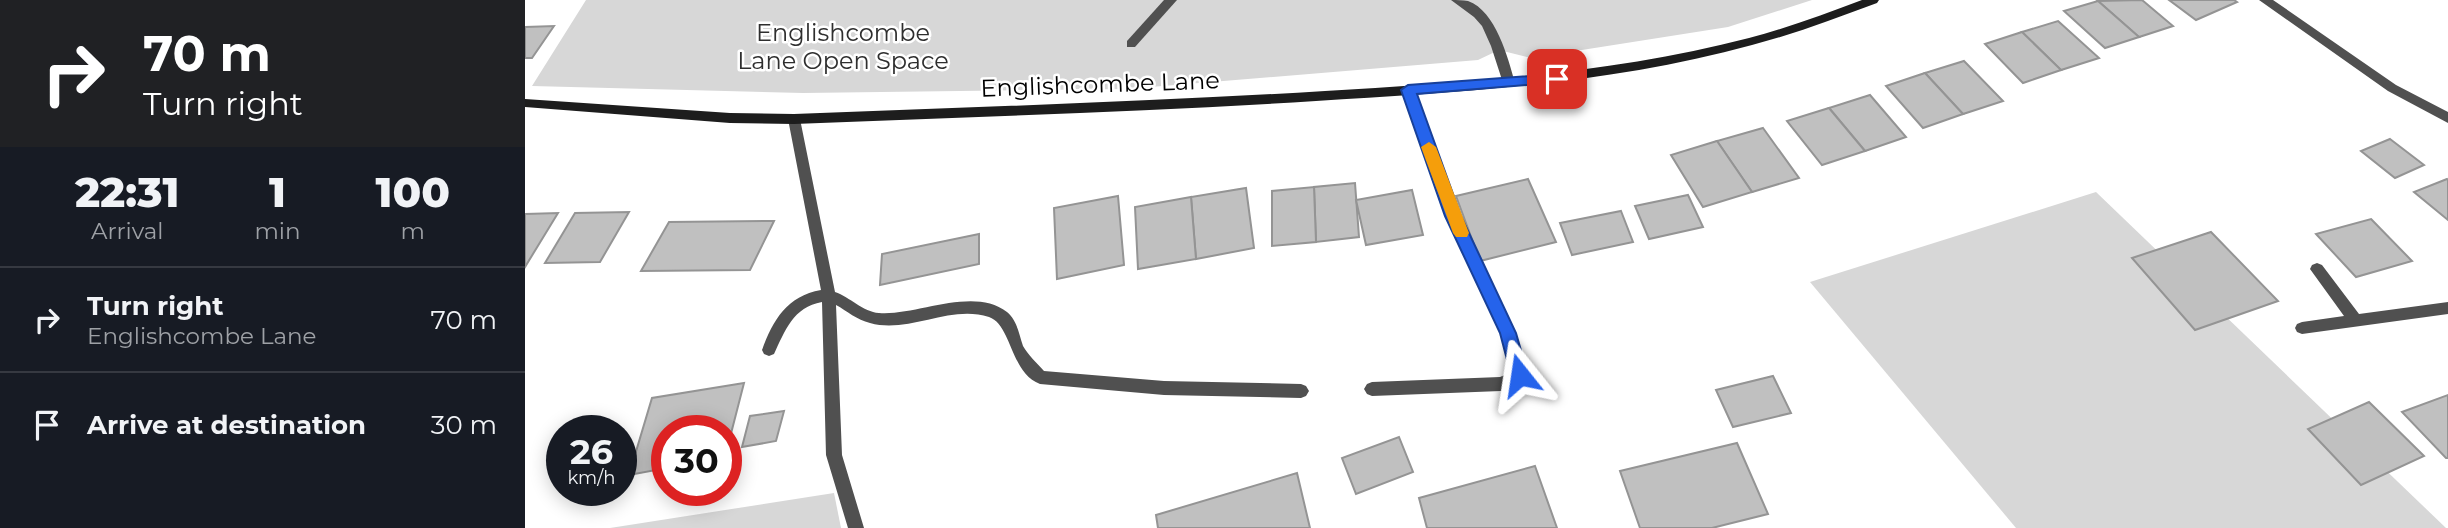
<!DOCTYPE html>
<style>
:root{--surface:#171b24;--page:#242831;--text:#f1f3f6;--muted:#9ea1a6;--line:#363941}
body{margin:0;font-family:Montserrat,sans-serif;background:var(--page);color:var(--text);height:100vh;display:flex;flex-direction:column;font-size:26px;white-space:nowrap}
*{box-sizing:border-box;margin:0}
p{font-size:23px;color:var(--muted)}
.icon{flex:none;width:38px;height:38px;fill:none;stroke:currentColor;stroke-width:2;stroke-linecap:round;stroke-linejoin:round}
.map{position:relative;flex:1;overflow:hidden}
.side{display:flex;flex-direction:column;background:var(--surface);width:525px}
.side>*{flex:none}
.banner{background:#202124;color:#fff;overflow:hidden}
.speed{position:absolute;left:21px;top:415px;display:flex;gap:14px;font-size:35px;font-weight:700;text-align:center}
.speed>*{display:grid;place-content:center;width:91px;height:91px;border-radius:50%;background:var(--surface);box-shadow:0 4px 18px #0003;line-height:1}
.speed small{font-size:18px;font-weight:400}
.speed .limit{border:10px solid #d22;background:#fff;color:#111}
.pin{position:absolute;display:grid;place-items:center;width:60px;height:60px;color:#fff;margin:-30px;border-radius:14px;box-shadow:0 4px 10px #0006}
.me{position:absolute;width:77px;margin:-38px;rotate:345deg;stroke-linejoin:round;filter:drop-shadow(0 0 5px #0008)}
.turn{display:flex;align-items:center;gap:24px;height:147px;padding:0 28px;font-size:32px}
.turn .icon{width:91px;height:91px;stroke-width:2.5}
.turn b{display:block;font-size:49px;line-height:60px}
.eta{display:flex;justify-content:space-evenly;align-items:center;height:119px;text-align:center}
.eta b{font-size:42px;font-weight:800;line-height:49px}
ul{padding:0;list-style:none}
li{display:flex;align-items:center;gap:21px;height:105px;padding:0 28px;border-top:2px solid var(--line)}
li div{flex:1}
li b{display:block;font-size:26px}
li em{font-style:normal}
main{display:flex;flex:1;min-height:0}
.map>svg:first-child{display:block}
.green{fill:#d7d7d7}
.building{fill:#c0c0c0;stroke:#949494;stroke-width:2}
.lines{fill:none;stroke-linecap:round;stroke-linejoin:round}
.lane{fill:#505050;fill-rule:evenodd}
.street{fill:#505050;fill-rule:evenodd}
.secondary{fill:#1d1d1d;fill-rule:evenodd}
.route{fill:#2563eb;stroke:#184099;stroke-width:2}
.slow{fill:#f59e0b}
.labels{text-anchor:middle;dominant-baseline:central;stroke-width:5;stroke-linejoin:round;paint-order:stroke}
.park-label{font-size:24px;fill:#2e2e2e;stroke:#fff}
.street-label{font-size:24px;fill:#000;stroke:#fff}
</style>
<main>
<section class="side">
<div class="banner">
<div class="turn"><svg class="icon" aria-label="right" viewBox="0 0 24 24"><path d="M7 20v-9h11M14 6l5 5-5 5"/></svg><div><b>70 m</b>Turn right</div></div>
</div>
<div class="eta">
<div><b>22:31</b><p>Arrival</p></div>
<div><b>1</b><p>min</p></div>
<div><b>100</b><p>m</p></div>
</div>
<ul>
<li><svg class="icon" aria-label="right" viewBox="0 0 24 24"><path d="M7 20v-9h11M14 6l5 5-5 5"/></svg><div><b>Turn right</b><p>Englishcombe Lane</p></div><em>70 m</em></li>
<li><svg class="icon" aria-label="arrive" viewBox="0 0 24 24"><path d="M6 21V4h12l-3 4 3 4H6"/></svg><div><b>Arrive at destination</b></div><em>30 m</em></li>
</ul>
</section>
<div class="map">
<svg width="1923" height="528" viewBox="0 0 1923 528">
<rect width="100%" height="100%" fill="#fff"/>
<!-- green -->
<g class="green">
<polygon points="61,0 1287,0 1203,27 1006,58 974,50 953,60 601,89 278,93 7,86"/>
<polygon points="1571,192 1921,528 1491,528 1285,282"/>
<polygon points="309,493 316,528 85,528"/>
</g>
<!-- building -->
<g class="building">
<polygon points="1617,0 1648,26 1614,37 1573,1"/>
<polygon points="1644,0 1709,0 1712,2 1671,20"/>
<polygon points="1573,1 1614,37 1580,48 1539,11"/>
<polygon points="1533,21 1574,58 1536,70 1497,32"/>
<polygon points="29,26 7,58 0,58 0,27"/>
<polygon points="1497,32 1536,70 1498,83 1460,44"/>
<polygon points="1439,61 1478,101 1438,114 1400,73"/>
<polygon points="1400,73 1438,114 1398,128 1361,86"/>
<polygon points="1345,95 1381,137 1340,151 1304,108"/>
<polygon points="1304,108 1340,151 1297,165 1262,121"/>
<polygon points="1238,128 1274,178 1227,192 1192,141"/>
<polygon points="1865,139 1899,165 1870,178 1836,151"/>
<polygon points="1192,141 1227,192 1178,207 1146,155"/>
<polygon points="1003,179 1031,242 955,261 931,196"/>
<polygon points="1922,179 1923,180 1923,220 1889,192"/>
<polygon points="830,183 834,237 791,242 789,187"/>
<polygon points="789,187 791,242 747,246 747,191"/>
<polygon points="721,188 729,248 671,259 666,197"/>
<polygon points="887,190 898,235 841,245 831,200"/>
<polygon points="1163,195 1178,227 1124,239 1110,206"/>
<polygon points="593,196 599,265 532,279 529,208"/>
<polygon points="666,197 671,259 613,269 610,207"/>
<polygon points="1096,211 1108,242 1047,255 1035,223"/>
<polygon points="104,212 75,262 20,263 50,213"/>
<polygon points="33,213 0,267 0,214"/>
<polygon points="1846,219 1887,261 1831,277 1791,234"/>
<polygon points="249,221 225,270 116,271 144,222"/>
<polygon points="1686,232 1753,301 1670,330 1607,258"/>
<polygon points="454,234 454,264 355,285 357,254"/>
<polygon points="1248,376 1266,413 1208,427 1191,390"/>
<polygon points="219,383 201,453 201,430 142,430 142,468 104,475 127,398"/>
<polygon points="1923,395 1923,458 1921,458 1877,412"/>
<polygon points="1844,402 1899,456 1836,485 1783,429"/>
<polygon points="259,411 251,441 217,447 225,416"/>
<polygon points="874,437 888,472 831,494 817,458"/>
<polygon points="1212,443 1243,514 1187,528 1115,528 1095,471"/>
<polygon points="1010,466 1032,528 902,528 894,498"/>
<polygon points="772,473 785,528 633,528 631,515"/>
</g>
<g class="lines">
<!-- lane -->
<g class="lane">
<polygon points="639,0 652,0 610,47 602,47 602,41"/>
<path d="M 926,0 C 932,0 938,0 943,1 C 971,11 983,58 990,83 L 988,86 L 984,87 L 978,83 L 966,46 L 957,26 L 949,17 Z"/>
</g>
<!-- street -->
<g class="street">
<polygon points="1734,0 1748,0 1871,85 1923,112 1923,123 1863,91"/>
<polygon points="883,86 889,90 935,216 990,333 1003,375 1000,380 976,391 847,396 842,394 839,389 842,384 847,382 975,377 987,372 976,333 921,216 877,90"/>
<path d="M 269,114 L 275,119 L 310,292 C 325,297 338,312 354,313 C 392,316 448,286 482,312 C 492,320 494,334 498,346 C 503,355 512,363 519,371 L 639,381 L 776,384 L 781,386 L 784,391 L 781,396 L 776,398 L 639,395 L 515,384 C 485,373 487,325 464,317 C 425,304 384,334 345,323 C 332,320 322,311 311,305 L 317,455 L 339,528 L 323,528 L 301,455 L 297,302 C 268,307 260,331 249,354 L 244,356 L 239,354 L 237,350 C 248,320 262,296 296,290 L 263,119 Z"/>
<polygon points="1792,263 1797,265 1834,314 1923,302 1923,314 1777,334 1772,332 1770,328 1772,324 1777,322 1819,316 1785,269 1787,265"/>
</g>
<!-- secondary -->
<path class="secondary" d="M 1337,0 L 1354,0 L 1352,3 C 1311,18 1270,34 1227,45 C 1086,84 937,92 791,101 C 617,112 443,117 269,124 L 205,123 L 0,107 L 0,99 L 205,113 L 269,114 C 446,107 623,102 800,91 C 942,82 1086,74 1224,38 C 1262,28 1300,14 1337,0 Z"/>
</g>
<!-- route -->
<polygon class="route" points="1032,74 1037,75 1037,82 892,94 936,216 991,333 1003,375 995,383 986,375 975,333 920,216 876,90 883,85"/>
<!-- slow -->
<polygon class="slow" points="904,142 911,147 944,233 942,237 931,237 928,233 896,147"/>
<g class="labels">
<!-- park labels -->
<g class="park-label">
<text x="318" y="32">Englishcombe<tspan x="318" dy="28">Lane Open Space</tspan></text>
</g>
<!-- street labels -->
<g class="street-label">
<text transform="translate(575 84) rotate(-2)">Englishcombe Lane</text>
</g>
</g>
</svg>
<div class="speed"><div>26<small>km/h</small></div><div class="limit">30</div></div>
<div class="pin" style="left:1032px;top:79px;background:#d93025"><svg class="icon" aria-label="arrive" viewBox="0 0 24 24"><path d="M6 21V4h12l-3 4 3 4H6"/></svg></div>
<svg class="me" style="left:995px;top:375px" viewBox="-20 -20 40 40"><path d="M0-17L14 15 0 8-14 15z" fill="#2563eb" stroke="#fff" stroke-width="4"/></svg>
</div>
</main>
